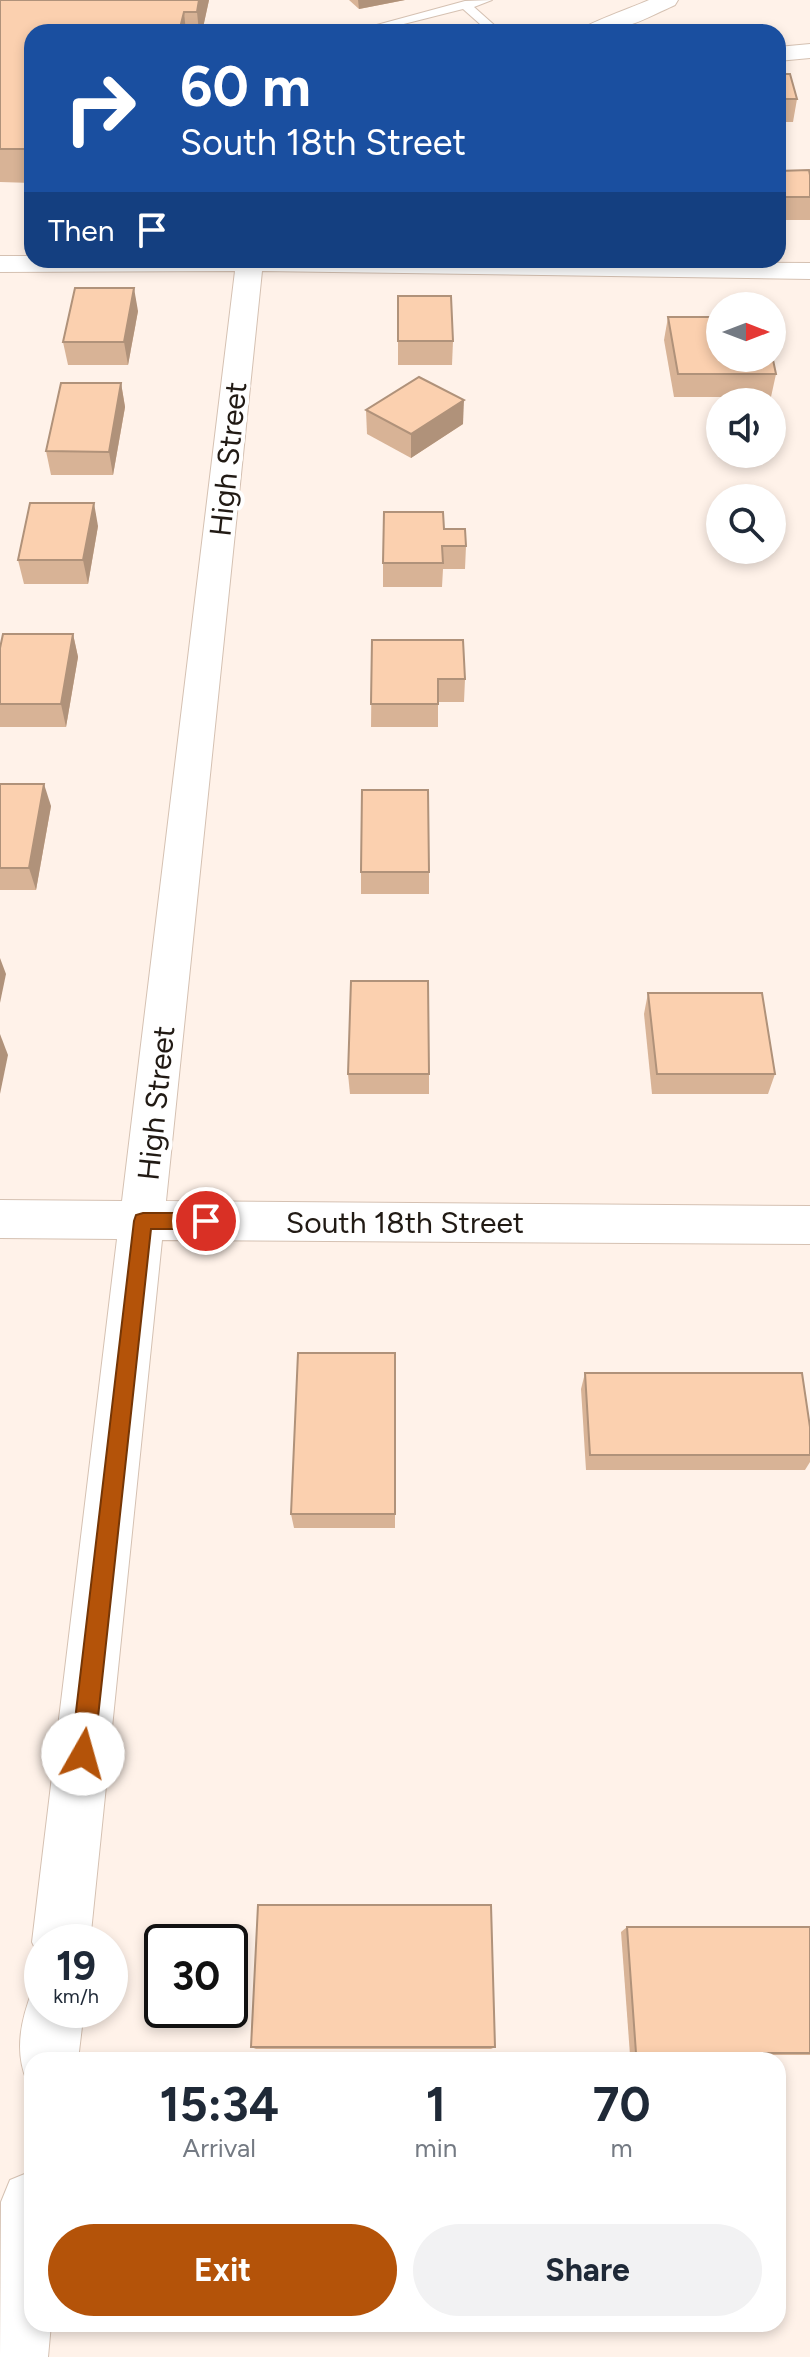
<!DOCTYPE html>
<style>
:root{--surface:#fff;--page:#f2f2f3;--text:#1f2937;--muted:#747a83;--accent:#b45309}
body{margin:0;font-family:Figtree,sans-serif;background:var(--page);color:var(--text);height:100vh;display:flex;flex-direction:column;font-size:30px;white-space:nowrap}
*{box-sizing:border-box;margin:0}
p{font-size:26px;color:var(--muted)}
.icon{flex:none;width:44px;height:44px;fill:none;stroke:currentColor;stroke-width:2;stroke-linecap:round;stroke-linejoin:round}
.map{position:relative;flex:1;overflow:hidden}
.panel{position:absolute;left:24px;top:2052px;width:762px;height:280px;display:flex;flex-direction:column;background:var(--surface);border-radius:24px;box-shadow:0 4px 12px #0003}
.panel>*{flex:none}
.banner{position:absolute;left:24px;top:24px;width:762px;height:244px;border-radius:24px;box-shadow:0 4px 12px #0003;background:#1a4fa0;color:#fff;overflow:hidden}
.needle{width:52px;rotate:90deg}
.fabs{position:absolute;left:706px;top:292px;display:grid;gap:16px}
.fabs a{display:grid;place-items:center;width:80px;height:80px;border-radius:50%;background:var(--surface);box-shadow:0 4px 12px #0003;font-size:40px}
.speed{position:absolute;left:24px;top:1924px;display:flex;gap:16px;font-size:40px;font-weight:700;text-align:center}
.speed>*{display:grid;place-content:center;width:104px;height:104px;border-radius:50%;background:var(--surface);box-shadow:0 4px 12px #0003;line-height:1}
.speed small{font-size:20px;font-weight:400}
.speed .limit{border:4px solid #111;border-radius:12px;background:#fff;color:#111}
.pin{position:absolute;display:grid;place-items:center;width:68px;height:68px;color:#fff;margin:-34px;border:4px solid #fff;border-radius:50%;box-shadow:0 2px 8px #0007}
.me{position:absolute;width:88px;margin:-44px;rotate:7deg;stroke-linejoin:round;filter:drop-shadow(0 0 6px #0008)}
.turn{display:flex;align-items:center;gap:28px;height:168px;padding:0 24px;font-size:36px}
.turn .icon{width:104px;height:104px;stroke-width:2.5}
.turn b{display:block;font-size:56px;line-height:68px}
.then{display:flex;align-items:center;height:76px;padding:0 24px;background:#0003;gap:16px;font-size:30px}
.eta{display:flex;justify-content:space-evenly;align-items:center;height:136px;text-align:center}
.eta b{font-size:48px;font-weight:700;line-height:56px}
.cta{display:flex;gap:16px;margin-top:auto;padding:16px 24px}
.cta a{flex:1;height:92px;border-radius:48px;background:var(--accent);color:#fff;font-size:32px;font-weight:700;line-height:92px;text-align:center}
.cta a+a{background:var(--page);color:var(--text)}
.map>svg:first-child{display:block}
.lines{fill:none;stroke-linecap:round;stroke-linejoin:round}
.service-casing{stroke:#d5c1b2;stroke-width:2}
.minor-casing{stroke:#d5c1b2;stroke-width:2}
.service{fill:#fff;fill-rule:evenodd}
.minor{fill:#fff;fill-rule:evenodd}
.wall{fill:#d8b396}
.shaded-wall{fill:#b0927a}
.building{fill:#fbd0af;stroke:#b0927a;stroke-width:2}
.route{fill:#b45309;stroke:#753606;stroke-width:2}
.labels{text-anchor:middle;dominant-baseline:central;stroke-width:8;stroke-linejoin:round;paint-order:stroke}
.street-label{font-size:30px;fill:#211a14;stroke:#fff}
</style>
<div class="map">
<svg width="810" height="2357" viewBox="0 0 810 2357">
<rect width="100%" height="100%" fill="#fff2e9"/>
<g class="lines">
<!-- service casing -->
<g class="service-casing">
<polygon id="service" points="492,0 474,7 502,32 489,32 463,9 372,32 351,32 465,1"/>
</g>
<!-- minor casing -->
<g class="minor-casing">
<g id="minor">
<path d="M 649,0 L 678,0 L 675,5 C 634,24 623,32 577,32 C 582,25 636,6 649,0 Z"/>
<polygon points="810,44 810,58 778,61 778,47"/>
<polygon points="0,256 32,256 32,260 810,263 810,279 262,271 166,1201 810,1206 810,1244 162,1240 90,1942 42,1942 42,1963 32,1942 117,1239 0,1238 0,1200 122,1201 235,271 0,272"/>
<path d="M 42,1985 L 42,2010 L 84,2010 L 78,2060 L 32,2060 L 32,2084 L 27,2081 C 14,2051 21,2019 33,1989 Z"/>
<polygon points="32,2171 32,2324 51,2324 48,2357 0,2357 1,2202 10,2180"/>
</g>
</g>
<!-- service -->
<use href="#service" class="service"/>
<!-- minor -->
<use href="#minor" class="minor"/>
</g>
<!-- wall -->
<g class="wall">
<polygon points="0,0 209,0 202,32 32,32 32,183 0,182"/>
<polygon points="349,0 405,0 359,9"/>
<polygon points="778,74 797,99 793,122 778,122"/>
<polygon points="778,171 810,175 810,220 778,220"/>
<polygon points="398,296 453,341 452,365 398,365"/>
<polygon points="138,311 128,365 68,365 63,342"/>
<polygon points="668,317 776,374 771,397 674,397 664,340"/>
<polygon points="121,383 125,407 113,475 51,475 46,451"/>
<polygon points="366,410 463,424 411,458 367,434"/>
<polygon points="98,526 88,584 24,584 18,560"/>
<polygon points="444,529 466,546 465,569 443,569 442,587 383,587 383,563"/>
<polygon points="73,634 78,657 66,727 0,727 0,648"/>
<polygon points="372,640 465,679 464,702 438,702 438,727 371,727"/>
<polygon points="0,784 51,806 36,890 0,890"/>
<rect x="361" y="872" width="68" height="22"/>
<polygon points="648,993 775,1074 768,1094 652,1094 644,1014"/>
<polygon points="348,1074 429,1074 429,1094 350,1094"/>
<polygon points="395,1353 395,1528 294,1528 291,1514"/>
<polygon points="585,1373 810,1427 810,1462 805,1470 586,1470 581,1389"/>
<polygon points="627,1927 810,1927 810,2055 630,2055 621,1932"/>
<polygon points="251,2047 495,2047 491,2049 256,2049"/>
</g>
<!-- shaded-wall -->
<g class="shaded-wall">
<polygon points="199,0 209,0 202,32 199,32 197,12"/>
<polygon points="358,0 405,0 359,9"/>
<polygon points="184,12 186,32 179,32"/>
<polygon points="134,288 138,311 128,365 124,342"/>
<polygon points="121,383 125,407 113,475 109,452"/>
<polygon points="464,400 463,424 411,458 411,434"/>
<polygon points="94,503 98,526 88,584 83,560"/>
<polygon points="73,634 78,657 66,727 61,704"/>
<polygon points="44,784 51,806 36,890 29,868"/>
<polygon points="0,958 6,974 0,1003"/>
<polygon points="0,1034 8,1055 0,1094"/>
</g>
<!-- building -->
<g class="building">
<polygon points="0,0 199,0 197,12 184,12 179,32 32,32 32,149 0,149"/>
<polygon points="778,74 790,74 797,99 778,99"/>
<polygon points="809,170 810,175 810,197 778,197 778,171"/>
<polygon points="75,288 134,288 124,342 63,342"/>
<polygon points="398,296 451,296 453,341 398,341"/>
<polygon points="668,317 720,317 720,358 772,358 772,355 776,374 678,374"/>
<polygon points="419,377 464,400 411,434 366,410"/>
<polygon points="61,383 121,383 109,452 46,451"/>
<polygon points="30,503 94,503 83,560 18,560"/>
<polygon points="384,512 443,512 444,529 465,529 466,546 442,546 443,563 383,563"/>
<polygon points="3,634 73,634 61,704 0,704 0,648"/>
<polygon points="372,640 463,640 465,679 438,679 438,704 371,704"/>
<polygon points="0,784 44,784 29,868 0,868"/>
<polygon points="362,790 428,790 429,872 361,872"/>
<polygon points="351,981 428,981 429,1074 348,1074"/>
<polygon points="648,993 762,993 775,1074 657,1074"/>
<polygon points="298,1353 395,1353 395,1514 291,1514"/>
<polygon points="585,1373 802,1373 810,1427 810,1455 590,1455"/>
<polygon points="258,1905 491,1905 495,2047 251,2047"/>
<polygon points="627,1927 810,1927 810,2053 636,2053"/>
</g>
<!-- route -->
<polygon class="route" points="143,1213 206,1213 213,1215 216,1221 213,1227 206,1229 151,1229 94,1754 91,1762 83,1765 75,1762 71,1754 134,1221 136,1215"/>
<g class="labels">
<!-- street labels -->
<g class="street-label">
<text transform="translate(228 459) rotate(-84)">High Street</text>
<text transform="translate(156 1103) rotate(-84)">High Street</text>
<text x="405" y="1222">South 18th Street</text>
</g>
</g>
</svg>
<div class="fabs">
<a><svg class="needle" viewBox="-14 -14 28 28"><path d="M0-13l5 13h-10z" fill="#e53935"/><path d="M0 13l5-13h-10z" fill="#747a83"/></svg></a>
<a><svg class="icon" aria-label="sound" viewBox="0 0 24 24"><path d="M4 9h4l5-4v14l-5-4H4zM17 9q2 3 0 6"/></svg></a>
<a><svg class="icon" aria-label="search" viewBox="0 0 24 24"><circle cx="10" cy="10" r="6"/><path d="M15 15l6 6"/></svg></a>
</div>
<div class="speed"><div>19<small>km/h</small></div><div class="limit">30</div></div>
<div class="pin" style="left:206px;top:1221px;background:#d93025"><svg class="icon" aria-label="arrive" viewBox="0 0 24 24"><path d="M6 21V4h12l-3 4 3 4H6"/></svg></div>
<svg class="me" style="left:83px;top:1754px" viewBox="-20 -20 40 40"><circle r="19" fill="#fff"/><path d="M0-13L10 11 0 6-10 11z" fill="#b45309"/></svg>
<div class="banner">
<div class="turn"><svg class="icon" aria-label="right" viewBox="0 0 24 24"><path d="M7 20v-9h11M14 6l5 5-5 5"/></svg><div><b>60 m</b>South 18th Street</div></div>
<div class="then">Then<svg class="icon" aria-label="arrive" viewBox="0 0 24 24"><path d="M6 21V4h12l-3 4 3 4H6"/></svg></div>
</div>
<section class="panel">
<div class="eta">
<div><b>15:34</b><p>Arrival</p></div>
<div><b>1</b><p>min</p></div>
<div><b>70</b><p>m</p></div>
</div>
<div class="cta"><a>Exit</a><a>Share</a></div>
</section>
</div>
